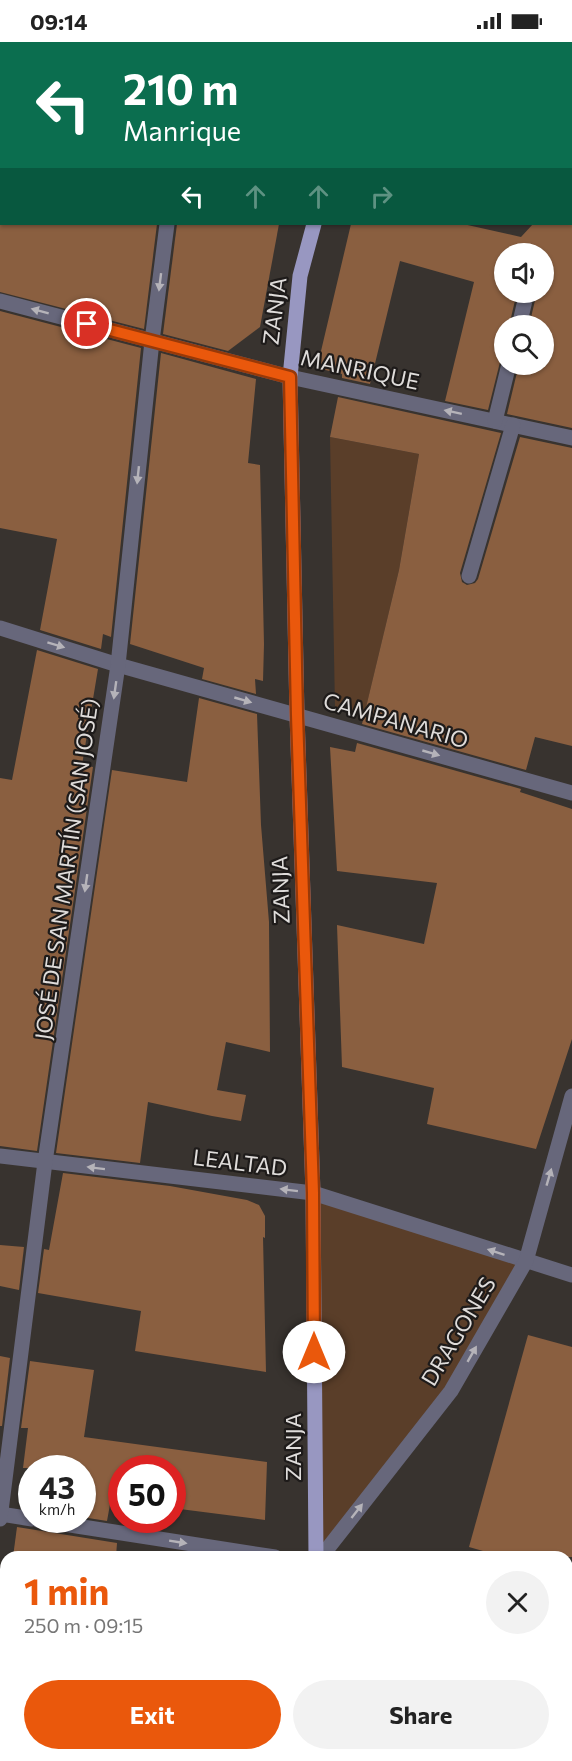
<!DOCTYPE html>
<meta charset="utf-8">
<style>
:root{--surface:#fff;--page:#f2f2f2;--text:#222;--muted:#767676;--accent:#ea580c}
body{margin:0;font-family:Commissioner,sans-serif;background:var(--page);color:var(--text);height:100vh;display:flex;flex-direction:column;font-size:22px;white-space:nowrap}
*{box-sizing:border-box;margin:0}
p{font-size:20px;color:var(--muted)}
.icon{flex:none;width:33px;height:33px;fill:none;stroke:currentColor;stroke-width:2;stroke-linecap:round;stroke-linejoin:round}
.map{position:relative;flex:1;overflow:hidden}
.details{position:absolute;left:0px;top:1509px;width:573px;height:210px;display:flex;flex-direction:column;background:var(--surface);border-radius:18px 18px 0 0;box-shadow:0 2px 4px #0004}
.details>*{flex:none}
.guide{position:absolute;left:0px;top:0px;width:573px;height:183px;box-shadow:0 2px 4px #0004;background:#0b6e4f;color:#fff;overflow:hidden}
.fabs{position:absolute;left:494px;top:201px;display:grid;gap:12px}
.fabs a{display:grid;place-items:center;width:60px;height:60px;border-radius:50%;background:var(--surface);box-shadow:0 2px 4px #0004;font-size:30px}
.speed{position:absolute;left:18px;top:1413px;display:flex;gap:12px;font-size:30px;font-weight:700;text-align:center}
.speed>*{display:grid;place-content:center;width:78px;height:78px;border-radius:50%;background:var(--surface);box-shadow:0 2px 4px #0004;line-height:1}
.speed small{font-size:15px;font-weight:400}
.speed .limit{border:9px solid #d22;background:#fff;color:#111}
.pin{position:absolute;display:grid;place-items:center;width:51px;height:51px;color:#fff;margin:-26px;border:3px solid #fff;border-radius:50%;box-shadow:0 2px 6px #0007}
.me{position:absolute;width:66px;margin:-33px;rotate:0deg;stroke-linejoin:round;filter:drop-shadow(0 0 4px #0008)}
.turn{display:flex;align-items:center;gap:21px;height:126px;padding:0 24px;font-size:27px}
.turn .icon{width:78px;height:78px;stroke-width:2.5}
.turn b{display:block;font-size:42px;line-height:51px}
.lanes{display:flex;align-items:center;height:57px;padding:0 24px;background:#0003;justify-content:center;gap:30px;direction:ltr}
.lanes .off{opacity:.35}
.round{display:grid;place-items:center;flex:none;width:63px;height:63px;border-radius:32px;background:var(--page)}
.summary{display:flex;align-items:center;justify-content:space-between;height:102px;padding:0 24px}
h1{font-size:36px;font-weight:700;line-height:45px;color:var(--accent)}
.primary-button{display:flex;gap:12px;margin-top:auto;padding:12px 24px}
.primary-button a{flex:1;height:69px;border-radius:36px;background:var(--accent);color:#fff;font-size:24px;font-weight:700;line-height:69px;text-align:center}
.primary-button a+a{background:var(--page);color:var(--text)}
.status{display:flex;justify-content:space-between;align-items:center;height:42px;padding:0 30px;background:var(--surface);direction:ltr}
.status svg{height:16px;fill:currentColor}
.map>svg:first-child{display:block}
.green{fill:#5a3e29}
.building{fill:#8a5f40}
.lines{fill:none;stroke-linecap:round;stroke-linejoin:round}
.minor{stroke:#67677b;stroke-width:15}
.major{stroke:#9897c1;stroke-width:15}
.oneway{fill:#b5b3b9}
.route-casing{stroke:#983908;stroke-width:15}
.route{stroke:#ea580c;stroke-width:10}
.labels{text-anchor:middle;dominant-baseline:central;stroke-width:4.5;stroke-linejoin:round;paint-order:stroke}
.street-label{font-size:22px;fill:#dfdcda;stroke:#1e1b1a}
</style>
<div class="status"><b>09:14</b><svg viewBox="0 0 49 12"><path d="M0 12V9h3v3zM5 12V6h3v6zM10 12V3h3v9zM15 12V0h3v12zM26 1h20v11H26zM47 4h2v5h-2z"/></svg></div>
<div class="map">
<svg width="572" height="1719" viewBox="0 0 572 1719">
<rect width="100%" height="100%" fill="#38332f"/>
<!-- green -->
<g class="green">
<polygon points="330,395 419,412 399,528 364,674 335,666"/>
<polygon points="313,1151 526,1219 451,1349 321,1515"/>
</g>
<!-- building -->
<g class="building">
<polygon points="0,182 157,182 144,287 0,250"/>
<polygon points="177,182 279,182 260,285 228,309 163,292"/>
<polygon points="351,182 463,182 521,195 533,182 572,182 572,386 507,372 519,322 543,322 543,284 529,284 537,250 543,250 543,212 504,212 504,250 517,250 509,284 504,284 504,314 500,320 488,368 445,359 474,240 400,219 370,342 342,336 342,332 317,326"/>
<polygon points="0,269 141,306 111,595 103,592 101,607 40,588 57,497 0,486"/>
<polygon points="161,311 256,337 248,421 260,423 264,602 263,639 255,637 256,652 202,637 204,626 130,602"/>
<polygon points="338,355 501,391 460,531 462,540 467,543 475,541 478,537 520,395 572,406 572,704 535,695 526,728 362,682 399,528 419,412 330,395"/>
<polygon points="37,608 98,627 82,723 93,725 37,1109 0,1104 0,736 12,738"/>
<polygon points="199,656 257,672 261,783 269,880 270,1010 226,1000 217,1048 246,1053 241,1079 212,1074 148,1060 140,1121 56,1111 112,728 187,740"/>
<polygon points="357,701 521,747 520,750 572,767 572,997 536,1107 427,1082 434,1046 342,1025 337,883 424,902 437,841 337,829 330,705 355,710"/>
<polygon points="63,1131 170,1144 247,1158 259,1163 265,1174 265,1196 263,1195 266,1330 135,1309 141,1269 38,1251 44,1207 49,1208"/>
<polygon points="0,1203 24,1205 19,1248 0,1244"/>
<polygon points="528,1293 572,1305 572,1515 504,1515 469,1505"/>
<polygon points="0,1314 10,1316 2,1384 0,1384"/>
<polygon points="30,1319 94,1328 84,1395 267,1420 265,1478 172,1466 172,1426 122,1426 122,1459 111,1457 107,1479 82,1475 82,1426 23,1426 28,1386 21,1386"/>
<polygon points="17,1485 117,1501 116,1515 13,1515"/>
</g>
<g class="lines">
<!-- minor -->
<g class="minor">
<polyline points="457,0 463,2"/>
<polyline points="191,2 191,0"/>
<polyline points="0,259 290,335 572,396"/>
<polyline points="519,284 527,250"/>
<polyline points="495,379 509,322"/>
<polyline points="469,534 513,383"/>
<polyline points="0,586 118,623 572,751"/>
<polyline points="0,1114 313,1151 572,1233"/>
<polyline points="0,1472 32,1477"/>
<polyline points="0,1477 45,1120 118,623 152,299 167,182"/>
<polyline points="38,1478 275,1515"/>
<polyline points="321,1515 451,1349 526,1219 572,1054"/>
<polyline points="567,1602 572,1604"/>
</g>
<!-- major -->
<g class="major">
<polyline points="402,2 403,0"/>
<polyline points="314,182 300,234 290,335 297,673 313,1151 316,1515"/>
<polyline points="294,1719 294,1713"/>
</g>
</g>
<!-- one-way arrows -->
<defs><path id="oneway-solid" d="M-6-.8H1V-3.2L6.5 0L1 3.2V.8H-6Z" transform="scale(1.5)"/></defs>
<g class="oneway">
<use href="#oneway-solid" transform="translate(160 240) rotate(97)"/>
<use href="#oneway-solid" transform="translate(40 269) rotate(-165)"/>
<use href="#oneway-solid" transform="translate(453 370) rotate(-168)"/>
<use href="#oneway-solid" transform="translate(138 433) rotate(96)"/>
<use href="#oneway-solid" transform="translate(56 603) rotate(17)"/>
<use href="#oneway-solid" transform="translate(115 648) rotate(98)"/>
<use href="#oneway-solid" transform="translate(243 658) rotate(16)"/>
<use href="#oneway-solid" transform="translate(431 711) rotate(16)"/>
<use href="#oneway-solid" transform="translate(86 841) rotate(98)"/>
<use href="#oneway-solid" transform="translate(96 1126) rotate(-173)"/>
<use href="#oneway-solid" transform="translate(549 1135) rotate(-74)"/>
<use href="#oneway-solid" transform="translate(289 1148) rotate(-173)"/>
<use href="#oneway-solid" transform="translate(496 1210) rotate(-162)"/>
<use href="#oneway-solid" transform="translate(472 1312) rotate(-60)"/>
<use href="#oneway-solid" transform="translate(357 1469) rotate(-52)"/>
<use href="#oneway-solid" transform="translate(178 1500) rotate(9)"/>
</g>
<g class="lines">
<!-- route casing -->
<g class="route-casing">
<polyline id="route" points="87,282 290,335 297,673 313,1151 314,1310"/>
</g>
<!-- route -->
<use href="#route" class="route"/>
</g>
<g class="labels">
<!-- street labels -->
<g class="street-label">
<text transform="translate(274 269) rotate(-83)">ZANJA</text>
<text transform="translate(360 327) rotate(12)">MANRIQUE</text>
<text transform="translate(396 678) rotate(16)">CAMPANARIO</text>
<text transform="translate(66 827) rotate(-82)">JOSÉ DE SAN MARTÍN (SAN JOSÉ)</text>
<text transform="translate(280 848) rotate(-92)">ZANJA</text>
<text transform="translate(240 1120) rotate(7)">LEALTAD</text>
<text transform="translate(458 1289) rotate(-59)">DRAGONES</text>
<text transform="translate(292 1405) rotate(-90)">ZANJA</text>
</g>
</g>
</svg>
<div class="fabs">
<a><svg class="icon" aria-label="sound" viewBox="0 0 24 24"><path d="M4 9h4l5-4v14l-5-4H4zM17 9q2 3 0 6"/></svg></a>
<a><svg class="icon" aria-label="search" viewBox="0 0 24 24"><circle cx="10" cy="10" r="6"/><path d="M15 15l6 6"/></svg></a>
</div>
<div class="speed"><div>43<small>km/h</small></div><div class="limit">50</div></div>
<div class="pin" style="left:87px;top:282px;background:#d93025"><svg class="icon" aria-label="arrive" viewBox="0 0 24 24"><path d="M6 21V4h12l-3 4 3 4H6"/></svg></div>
<svg class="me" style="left:314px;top:1310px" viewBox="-20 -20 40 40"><circle r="19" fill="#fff"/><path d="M0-13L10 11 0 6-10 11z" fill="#ea580c"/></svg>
<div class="guide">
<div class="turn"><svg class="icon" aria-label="left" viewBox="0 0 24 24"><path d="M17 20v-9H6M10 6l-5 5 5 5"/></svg><div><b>210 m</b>Manrique</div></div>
<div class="lanes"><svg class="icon" aria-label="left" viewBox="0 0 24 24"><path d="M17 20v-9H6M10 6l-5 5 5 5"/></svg><svg class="icon off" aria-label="ahead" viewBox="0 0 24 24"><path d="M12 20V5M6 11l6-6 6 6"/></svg><svg class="icon off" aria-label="ahead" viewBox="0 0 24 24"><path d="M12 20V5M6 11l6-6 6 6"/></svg><svg class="icon off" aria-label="right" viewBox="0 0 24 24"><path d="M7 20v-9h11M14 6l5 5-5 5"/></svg></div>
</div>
<section class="details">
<div class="summary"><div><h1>1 min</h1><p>250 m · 09:15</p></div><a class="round"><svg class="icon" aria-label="close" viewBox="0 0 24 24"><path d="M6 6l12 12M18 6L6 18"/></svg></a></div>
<div class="primary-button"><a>Exit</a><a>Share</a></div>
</section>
</div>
